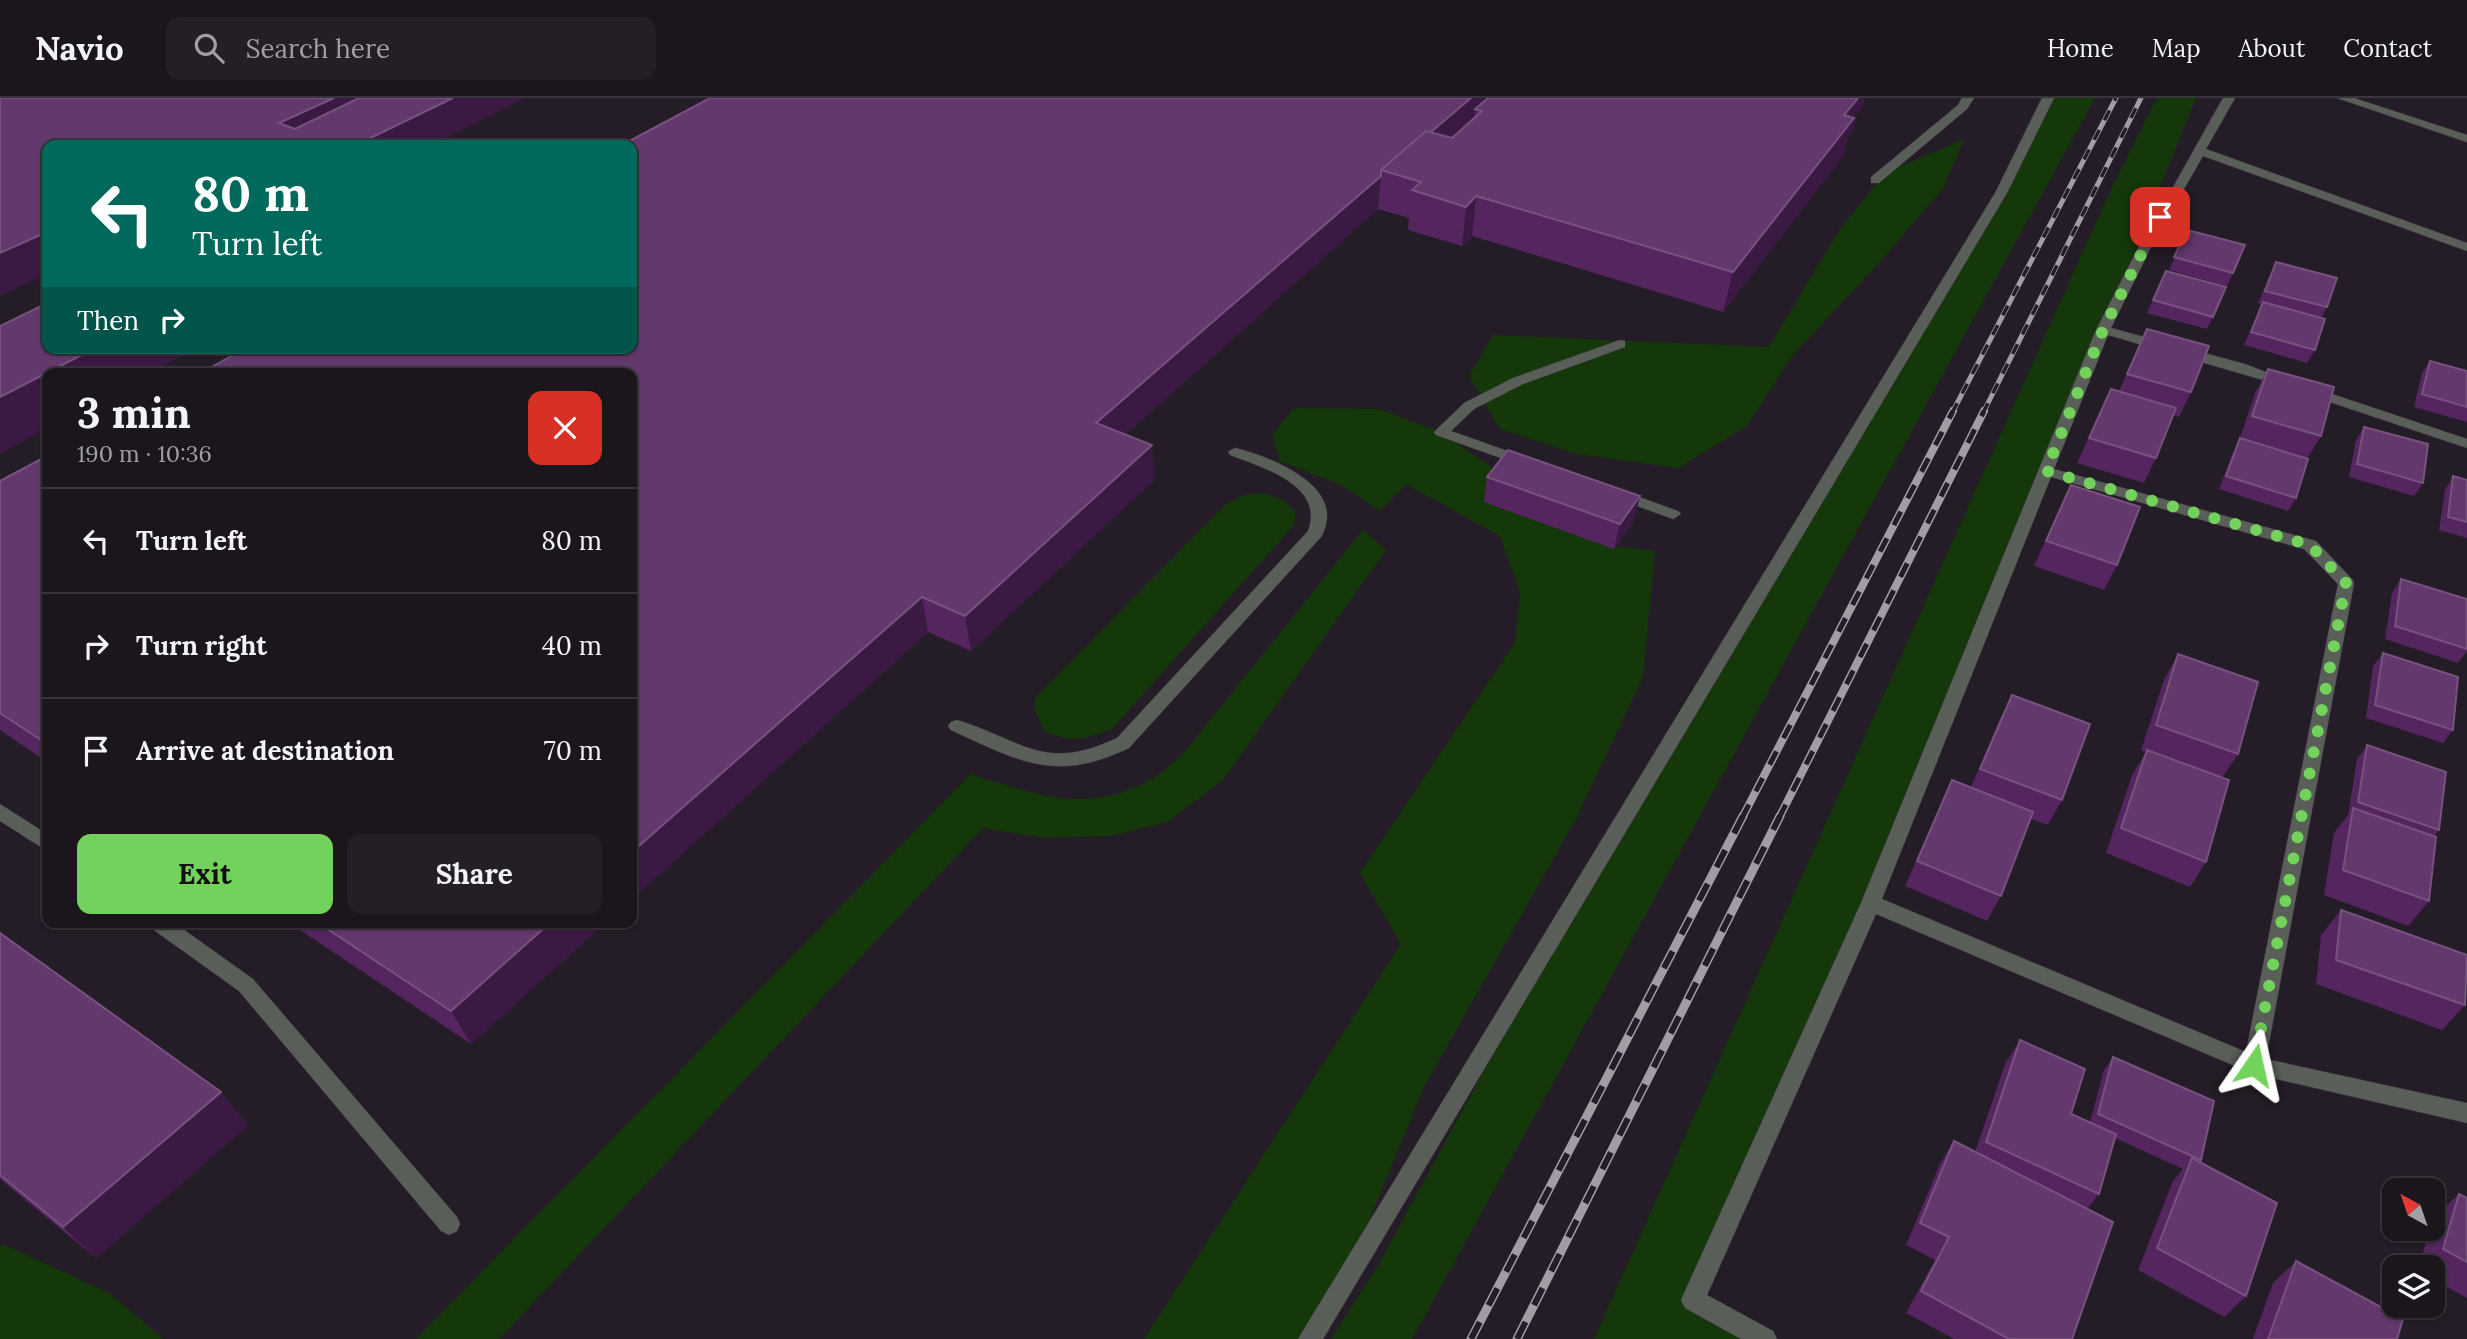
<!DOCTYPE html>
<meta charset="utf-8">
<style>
:root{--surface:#1b151c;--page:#241e25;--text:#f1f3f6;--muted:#a09fa3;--line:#39343b;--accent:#73d25c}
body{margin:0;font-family:Lora,serif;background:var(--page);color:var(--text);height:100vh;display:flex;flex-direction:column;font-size:26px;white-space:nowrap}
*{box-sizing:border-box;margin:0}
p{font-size:23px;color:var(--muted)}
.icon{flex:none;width:38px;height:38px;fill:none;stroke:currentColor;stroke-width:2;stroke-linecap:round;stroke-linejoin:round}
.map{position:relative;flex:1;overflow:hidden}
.details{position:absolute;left:42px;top:270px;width:595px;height:560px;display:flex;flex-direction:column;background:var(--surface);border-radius:14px;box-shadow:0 2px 5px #0004,0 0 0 2px var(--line)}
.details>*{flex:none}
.guide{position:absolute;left:42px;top:42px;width:595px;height:214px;border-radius:14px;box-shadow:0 2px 5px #0004,0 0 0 2px var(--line);background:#00695c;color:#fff;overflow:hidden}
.needle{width:46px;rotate:320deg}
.tools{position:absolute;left:2382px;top:1080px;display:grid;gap:14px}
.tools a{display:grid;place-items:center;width:63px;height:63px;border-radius:14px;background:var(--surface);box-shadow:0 2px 5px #0004,0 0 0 2px var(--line);font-size:35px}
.pin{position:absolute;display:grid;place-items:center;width:60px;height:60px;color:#fff;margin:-30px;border-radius:14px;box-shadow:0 4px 10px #0006}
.me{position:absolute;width:77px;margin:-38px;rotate:11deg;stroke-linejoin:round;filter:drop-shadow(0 0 5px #0008)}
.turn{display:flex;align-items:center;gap:24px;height:147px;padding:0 35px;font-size:32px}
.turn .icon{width:91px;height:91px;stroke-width:2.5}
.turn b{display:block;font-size:49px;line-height:60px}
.then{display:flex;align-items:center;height:66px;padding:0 35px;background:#0003;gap:14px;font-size:26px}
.round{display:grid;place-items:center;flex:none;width:74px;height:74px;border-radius:14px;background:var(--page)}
.head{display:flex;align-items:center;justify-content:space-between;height:119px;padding:0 35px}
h1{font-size:42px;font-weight:700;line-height:52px}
.button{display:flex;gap:14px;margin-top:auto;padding:14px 35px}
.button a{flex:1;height:80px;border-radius:14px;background:var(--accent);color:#111;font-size:28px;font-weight:700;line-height:80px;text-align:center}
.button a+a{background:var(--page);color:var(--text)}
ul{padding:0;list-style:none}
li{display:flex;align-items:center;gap:21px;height:105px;padding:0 35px;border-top:2px solid var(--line)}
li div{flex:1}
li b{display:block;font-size:26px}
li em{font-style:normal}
header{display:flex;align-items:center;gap:42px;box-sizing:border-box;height:98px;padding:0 35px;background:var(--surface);border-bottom:2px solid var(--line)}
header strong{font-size:33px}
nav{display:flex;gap:38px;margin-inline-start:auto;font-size:24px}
.search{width:490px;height:63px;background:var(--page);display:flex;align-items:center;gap:18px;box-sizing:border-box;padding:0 24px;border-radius:14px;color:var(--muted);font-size:26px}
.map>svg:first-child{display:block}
.green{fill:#14380a}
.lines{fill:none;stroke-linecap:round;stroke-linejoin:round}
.lane-casing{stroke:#3e3740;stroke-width:1}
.street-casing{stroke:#3e3740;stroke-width:1}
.lane{fill:#5a5e59;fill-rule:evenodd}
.street{fill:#5a5e59;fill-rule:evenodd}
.rail-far2-casing{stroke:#a39ca4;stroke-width:5}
.rail-far1-casing{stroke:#a39ca4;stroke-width:8}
.rail-casing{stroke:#a39ca4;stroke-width:9}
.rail-far2{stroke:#241c26;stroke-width:3.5;stroke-dasharray:11;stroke-linecap:butt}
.rail-far1{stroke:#241c26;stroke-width:5;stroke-dasharray:15;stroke-linecap:butt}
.rail{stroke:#241c26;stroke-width:6;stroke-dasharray:19;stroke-linecap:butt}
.wall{fill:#54255f}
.shaded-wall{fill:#3a1942}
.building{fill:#63386d;stroke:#77527f;stroke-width:2}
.route{stroke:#73d25c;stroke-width:12;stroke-dasharray:0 21.6}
</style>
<header>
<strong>Navio</strong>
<div class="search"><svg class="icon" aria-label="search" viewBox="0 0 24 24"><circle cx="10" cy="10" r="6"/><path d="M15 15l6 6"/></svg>Search here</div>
<nav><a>Home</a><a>Map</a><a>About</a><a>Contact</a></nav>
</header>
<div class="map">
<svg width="2467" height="1241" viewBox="0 0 2467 1241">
<rect width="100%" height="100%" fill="#241c26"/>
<!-- green -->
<g class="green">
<polygon points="2048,0 2095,0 1412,1241 1331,1241 1377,1169 1606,750 2005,88"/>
<polygon points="2157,0 2196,0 2070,315 1693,1201 1765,1241 1594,1241 2108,98"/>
<polygon points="1964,41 1944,89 1878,166 1791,259 1747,328 1678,370 1576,356 1500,331 1469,278 1493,237 1769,249 1840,131 1885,75"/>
<polygon points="1294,310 1379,311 1441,334 1602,447 1655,453 1643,579 1577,719 1424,989 1344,1184 1305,1241 1144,1241 1401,846 1360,775 1515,545 1520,494 1500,438 1406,386 1380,413 1341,387 1280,363 1272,337"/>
<path d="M 1258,395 C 1274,397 1287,401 1296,416 L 1293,428 L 1112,631 C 1086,641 1070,645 1045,634 L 1034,611 L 1036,599 L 1226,406 L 1241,398 Z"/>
<path d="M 1363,432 L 1386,452 L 1223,682 L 1167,724 L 1111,738 L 1043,740 L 983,730 L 499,1241 L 416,1241 L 971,676 C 1034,696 1085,717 1148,683 C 1160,677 1171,666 1182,657 Z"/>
<polygon points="5,1147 109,1195 163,1241 0,1241 0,1148"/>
</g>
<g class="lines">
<!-- lane casing -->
<g class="lane-casing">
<g id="lane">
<polygon points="1962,0 1974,0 1967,11 1879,85 1871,85 1871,79 1958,7"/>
<polygon points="1620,242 1625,243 1625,249 1523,286 1474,311 1451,333 1533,362 1535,365 1533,368 1523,368 1436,337 1434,334 1464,305 1513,280"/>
<path d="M 1235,350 C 1272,359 1349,389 1321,439 L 1129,650 C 1056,685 1020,664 951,632 L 948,628 L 951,624 L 957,622 C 1023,642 1043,675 1117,640 L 1308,433 C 1325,387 1263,370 1230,357 L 1228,354 Z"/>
<polygon points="1617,391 1678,413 1681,416 1673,421 1612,399 1609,396 1612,393"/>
<polygon points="0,706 47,736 47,753 0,723"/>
<polygon points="148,824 173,824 253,881 457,1119 460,1126 457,1133 449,1137 441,1133 239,893 151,830"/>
</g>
</g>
<!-- street casing -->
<g class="street-casing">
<g id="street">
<polygon points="2042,0 2054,0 2007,95 1323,1241 1298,1241 1995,95"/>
<polygon points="2223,0 2235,0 2206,51 2467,145 2467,153 2203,58 2176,105 2168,105 2166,102"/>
<polygon points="2337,0 2354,0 2467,37 2467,44"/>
<path d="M 2160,115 L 2166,119 L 2111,230 L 2245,266 L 2292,284 L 2290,287 L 2280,287 L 2108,237 L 2054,371 L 2316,443 L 2352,481 L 2354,485 L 2266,961 L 2467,1005 L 2467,1025 L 2254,976 L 1876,816 L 1707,1197 L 1773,1233 L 1777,1241 L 1741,1241 L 1685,1210 L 1681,1202 L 1861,805 L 2096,232 L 2154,119 ZM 2051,379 L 2304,451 L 2338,486 L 2246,954 L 1882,801 Z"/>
<polygon points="2311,289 2467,341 2467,350 2306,296 2304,293"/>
</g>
</g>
<!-- lane -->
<use href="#lane" class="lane"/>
<!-- street -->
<use href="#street" class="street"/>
<!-- rail-far2 casing -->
<g class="rail-far2-casing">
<g id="rail-far2">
<polyline points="1952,315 2116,0"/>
<polyline points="1983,315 2141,0"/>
</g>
</g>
<!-- rail-far1 casing -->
<g class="rail-far1-casing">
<g id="rail-far1">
<polyline points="1742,720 1953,313"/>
<polyline points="1779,720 1984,313"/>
</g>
</g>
<!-- rail casing -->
<g class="rail-casing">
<g id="rail">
<polyline points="1471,1241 1743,718"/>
<polyline points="1517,1241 1780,718"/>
</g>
</g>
<!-- rail-far2 -->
<use href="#rail-far2" class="rail-far2"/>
<!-- rail-far1 -->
<use href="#rail-far1" class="rail-far1"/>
<!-- rail -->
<use href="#rail" class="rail"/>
</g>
<!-- wall -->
<g class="wall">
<polygon points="710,0 1862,9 1857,15 1853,31 1849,36 1843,58 1723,214 1472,138 1462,148 1408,132 1409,120 1378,111 1125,337 1152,347 1154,382 971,553 928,534 632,801 632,275"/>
<polygon points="2187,132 2233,175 2227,188 2169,172"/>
<polygon points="2276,164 2327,209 2321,220 2315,252 2307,265 2244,247 2262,206 2258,205 2270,177"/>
<polygon points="2166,173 2213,219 2207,231 2147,215"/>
<polygon points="2147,231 2191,294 2179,319 2173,317 2156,360 2144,385 2077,365 2111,291 2119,293"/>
<polygon points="2430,263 2467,273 2467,324 2414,309 2422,275"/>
<polygon points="2268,271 2321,338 2307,361 2296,400 2288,413 2219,391 2233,354 2239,343 2255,295"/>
<polygon points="2364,329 2423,385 2414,398 2349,379 2356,342"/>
<polygon points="47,358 47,664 0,632 0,383"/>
<polygon points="2453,378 2467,382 2467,440 2439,432 2445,392"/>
<polygon points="1487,379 1634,424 1614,451 1484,404"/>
<polygon points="2071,387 2117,467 2104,492 2034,468"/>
<polygon points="2401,481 2467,501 2467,553 2458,565 2385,541 2392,495"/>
<polygon points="2383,555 2453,632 2443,645 2366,620 2373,568"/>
<polygon points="2178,556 2238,656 2222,680 2206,764 2190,789 2106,755 2132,677 2146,654 2141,652 2164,582"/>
<polygon points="2012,597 2062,702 2048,727 2031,721 2001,798 1987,823 1905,788 1952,682 1971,689 1999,623"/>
<polygon points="2367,647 2439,732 2434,738 2429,803 2408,828 2324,797 2334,735 2348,717 2357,661"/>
<polygon points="2341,812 2465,907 2442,932 2316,886 2321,837"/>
<polygon points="288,824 606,824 471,946"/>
<polygon points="0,835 248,1027 96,1160 0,1081"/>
<polygon points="2020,942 2071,1016 2090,1024 2104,972 2113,959 2201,1062 2200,1064 2246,1198 2224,1219 2138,1172 2173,1083 2183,1071 2115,1040 2099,1096 2087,1111 2072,1241 1954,1241 1906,1215 1935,1162 1906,1147 1940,1066 1954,1043 1975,1054 2005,966"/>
<polygon points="2459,1096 2467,1100 2467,1200 2432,1181 2432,1169 2419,1169 2430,1130 2432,1130 2434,1119"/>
<polygon points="2296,1163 2397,1241 2253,1241 2273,1185"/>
</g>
<!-- shaded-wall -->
<g class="shaded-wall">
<polygon points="334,0 368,0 313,47 279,25"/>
<polygon points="453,0 526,0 432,47 356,47"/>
<polygon points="1471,0 1502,0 1482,13 1475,11 1474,26 1412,81 1386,73"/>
<polygon points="1854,0 1865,0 1862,9 1857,15 1853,31 1849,36 1843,58 1723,214 1733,174 1844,17"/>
<polygon points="1381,78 1378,111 1099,360 1096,325"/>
<polygon points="1476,98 1472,138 1462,148 1466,109"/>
<polygon points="47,134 47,176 0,198 0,155"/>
<polygon points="95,250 196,250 150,275 47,275"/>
<polygon points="47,275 47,330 0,356 0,299"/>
<polygon points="1152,347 1154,382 971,553 965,518"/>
<polygon points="1640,398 1634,424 1614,451 1620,426"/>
<polygon points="922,499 928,534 632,801 632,754"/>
<polygon points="551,824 606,824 471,946 451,913"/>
<polygon points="221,994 248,1027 96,1160 63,1129"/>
</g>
<!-- building -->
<g class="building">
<polygon points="0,0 334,0 279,25 295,31 359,0 453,0 356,47 47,47 47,134 0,155"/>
<polygon points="710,0 1471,0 1431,34 1426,33 1381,72 1381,78 1096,325 1152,347 965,518 922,499 632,754 632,275 201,275 246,250 632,250 632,47 622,47"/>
<polygon points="1488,0 1858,0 1844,17 1854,20 1733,174 1476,98 1466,109 1412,92 1421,84 1381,72 1426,33 1452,40 1482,13 1475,11"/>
<polygon points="2187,132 2245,147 2233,175 2174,159"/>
<polygon points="2276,164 2337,180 2327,209 2265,193"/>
<polygon points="2166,173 2226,189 2213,219 2153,202"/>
<polygon points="2263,204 2325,221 2315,252 2251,234"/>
<polygon points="47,205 47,250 95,250 0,299 0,228"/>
<polygon points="2147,231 2209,248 2191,294 2127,276"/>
<polygon points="2430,263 2467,273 2467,309 2422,296"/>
<polygon points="2268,271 2334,289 2321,338 2252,318"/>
<polygon points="2111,291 2176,310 2156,360 2089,340"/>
<polygon points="2364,329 2428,346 2423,385 2357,366"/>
<polygon points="2240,340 2308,361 2296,400 2226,378"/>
<polygon points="1508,352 1640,398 1620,426 1487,379"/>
<polygon points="47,358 47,646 0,615 0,383"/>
<polygon points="2453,378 2467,382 2467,424 2448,419"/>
<polygon points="2071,387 2140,409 2117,467 2046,443"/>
<polygon points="2401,481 2467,501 2467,551 2395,528"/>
<polygon points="2383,555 2458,579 2453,632 2375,607"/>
<polygon points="2178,556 2258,584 2238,656 2156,627"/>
<polygon points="2012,597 2090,626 2062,702 1980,671"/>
<polygon points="2367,647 2446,674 2439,732 2358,704"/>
<polygon points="2147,652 2229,682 2206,764 2121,730"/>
<polygon points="1952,682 2033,714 2001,798 1917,763"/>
<polygon points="2353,710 2436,739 2429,803 2343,772"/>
<polygon points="2341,812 2467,857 2465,907 2336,862"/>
<polygon points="317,824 551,824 451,913"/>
<polygon points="0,835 221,994 63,1129 0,1077"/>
<polygon points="2020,942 2085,971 2071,1016 2116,1036 2099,1096 1986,1044"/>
<polygon points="2113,959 2214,1003 2201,1062 2098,1016"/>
<polygon points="1954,1043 2113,1124 2072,1241 2009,1241 1921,1193 1949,1139 1920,1125"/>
<polygon points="2192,1060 2277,1105 2246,1198 2157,1150"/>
<polygon points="2459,1096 2467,1100 2467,1164 2443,1151"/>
<polygon points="2296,1163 2403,1221 2397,1241 2268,1241"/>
</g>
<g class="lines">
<!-- route -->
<polyline class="route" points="2160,119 2103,232 2046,373 2310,447 2346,485 2254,967"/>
</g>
</svg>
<div class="tools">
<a><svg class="needle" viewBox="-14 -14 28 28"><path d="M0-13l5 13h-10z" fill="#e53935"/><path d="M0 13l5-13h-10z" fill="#a09fa3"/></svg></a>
<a><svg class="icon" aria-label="layers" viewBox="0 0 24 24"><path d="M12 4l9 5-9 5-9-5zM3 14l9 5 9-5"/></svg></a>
</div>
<div class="pin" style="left:2160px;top:119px;background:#d93025"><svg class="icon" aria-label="arrive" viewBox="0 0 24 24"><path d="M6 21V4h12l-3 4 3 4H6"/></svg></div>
<svg class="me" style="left:2254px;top:967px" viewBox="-20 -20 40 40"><path d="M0-17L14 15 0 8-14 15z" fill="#73d25c" stroke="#fff" stroke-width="4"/></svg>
<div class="guide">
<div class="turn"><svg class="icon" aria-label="left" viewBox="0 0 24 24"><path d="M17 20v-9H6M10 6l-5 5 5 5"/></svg><div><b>80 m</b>Turn left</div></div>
<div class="then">Then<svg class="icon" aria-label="right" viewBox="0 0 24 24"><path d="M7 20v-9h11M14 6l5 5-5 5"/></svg></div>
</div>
<section class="details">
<div class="head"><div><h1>3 min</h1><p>190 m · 10:36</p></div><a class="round" style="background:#d93025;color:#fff"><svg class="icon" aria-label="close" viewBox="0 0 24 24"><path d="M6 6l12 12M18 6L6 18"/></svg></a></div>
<ul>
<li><svg class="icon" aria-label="left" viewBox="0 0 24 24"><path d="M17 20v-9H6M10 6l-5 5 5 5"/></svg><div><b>Turn left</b></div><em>80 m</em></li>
<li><svg class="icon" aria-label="right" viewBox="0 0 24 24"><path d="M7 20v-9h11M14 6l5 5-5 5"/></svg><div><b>Turn right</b></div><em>40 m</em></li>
<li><svg class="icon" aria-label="arrive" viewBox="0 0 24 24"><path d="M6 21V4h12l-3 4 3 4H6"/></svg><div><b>Arrive at destination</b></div><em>70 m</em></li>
</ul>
<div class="button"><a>Exit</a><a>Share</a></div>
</section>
</div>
